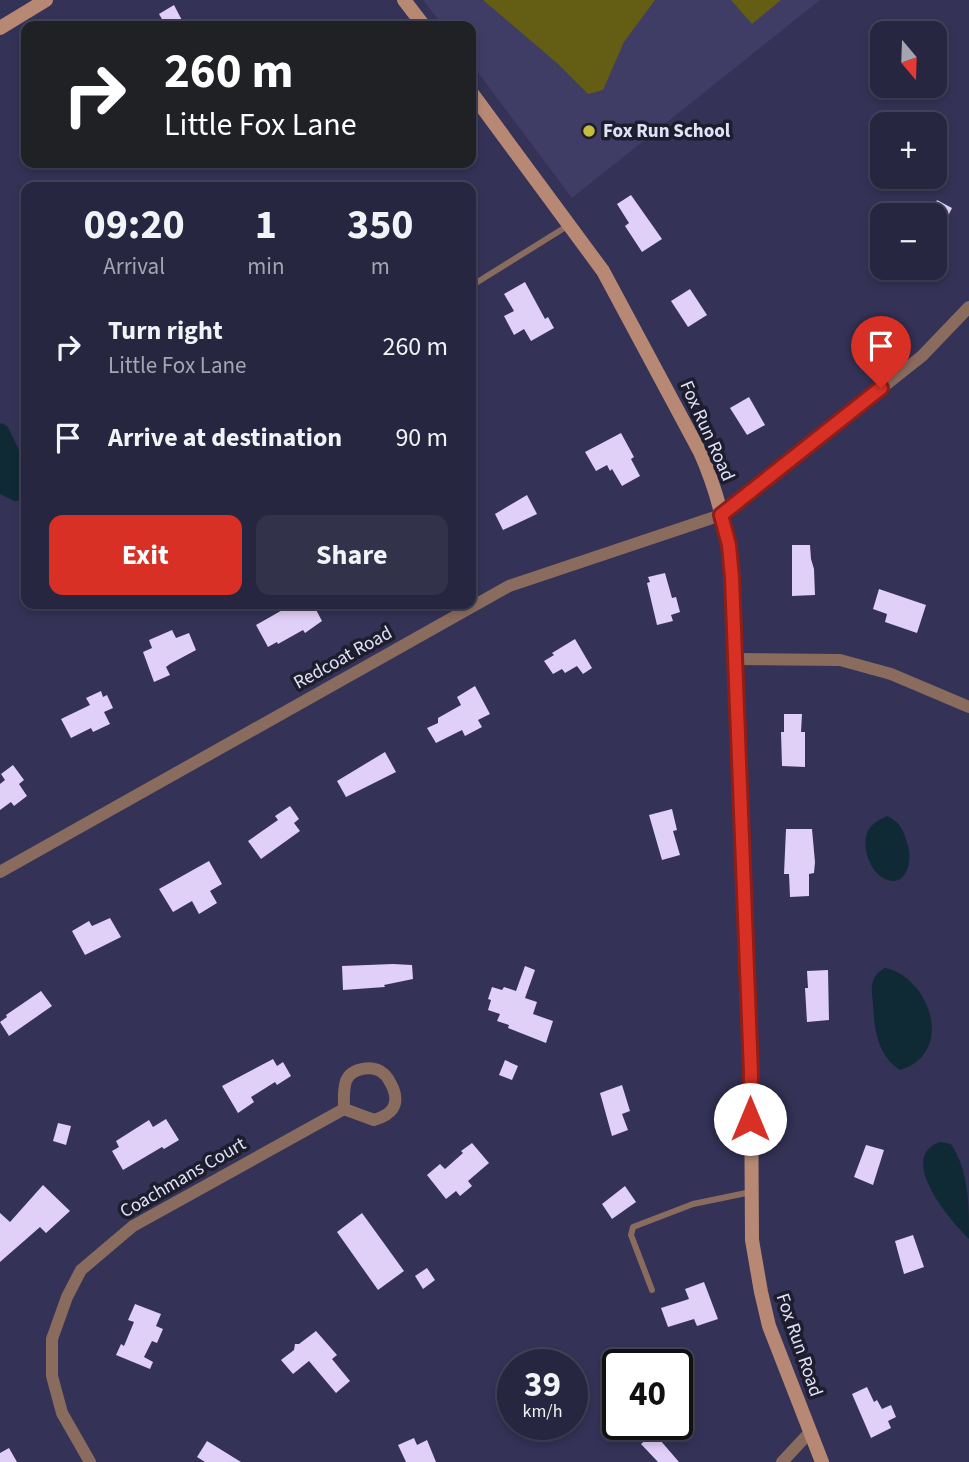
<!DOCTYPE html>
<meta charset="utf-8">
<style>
:root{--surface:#272640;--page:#33324b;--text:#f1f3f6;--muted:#a4a5b1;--line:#434359;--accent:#d93025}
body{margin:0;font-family:"Source Sans 3",sans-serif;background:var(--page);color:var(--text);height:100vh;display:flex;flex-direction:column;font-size:26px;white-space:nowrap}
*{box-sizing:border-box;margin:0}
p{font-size:23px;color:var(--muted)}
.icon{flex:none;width:38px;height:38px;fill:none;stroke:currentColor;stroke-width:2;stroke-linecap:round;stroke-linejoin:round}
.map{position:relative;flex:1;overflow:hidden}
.side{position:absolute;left:21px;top:182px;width:455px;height:427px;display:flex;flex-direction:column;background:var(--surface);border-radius:14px;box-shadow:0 4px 10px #0003,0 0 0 2px var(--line)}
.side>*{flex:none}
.guide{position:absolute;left:21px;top:21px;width:455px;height:147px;border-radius:14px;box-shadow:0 4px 10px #0003,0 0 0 2px var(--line);background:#202124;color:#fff;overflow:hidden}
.needle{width:46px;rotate:161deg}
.buttons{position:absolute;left:870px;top:21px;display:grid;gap:14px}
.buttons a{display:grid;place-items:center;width:77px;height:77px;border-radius:14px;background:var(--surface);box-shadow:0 4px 10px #0003,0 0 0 2px var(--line);font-size:35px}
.speed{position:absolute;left:497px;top:1349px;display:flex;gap:14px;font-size:35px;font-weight:700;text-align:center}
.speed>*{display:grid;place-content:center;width:91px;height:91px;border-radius:50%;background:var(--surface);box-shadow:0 4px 10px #0003,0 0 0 2px var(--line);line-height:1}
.speed small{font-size:18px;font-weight:400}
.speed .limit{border:4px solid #111;border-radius:10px;background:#fff;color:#111}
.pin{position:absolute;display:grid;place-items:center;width:60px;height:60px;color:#fff;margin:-72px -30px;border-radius:50% 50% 50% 0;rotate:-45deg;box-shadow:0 0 7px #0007}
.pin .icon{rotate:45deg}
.me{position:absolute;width:77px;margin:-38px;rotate:0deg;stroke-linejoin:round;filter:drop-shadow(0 0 5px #0008)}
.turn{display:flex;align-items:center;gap:24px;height:147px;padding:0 28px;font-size:32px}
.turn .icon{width:91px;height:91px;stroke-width:2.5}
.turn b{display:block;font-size:49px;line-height:60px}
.eta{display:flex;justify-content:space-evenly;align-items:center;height:119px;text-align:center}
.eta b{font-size:42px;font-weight:700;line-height:49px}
.button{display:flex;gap:14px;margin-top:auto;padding:14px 28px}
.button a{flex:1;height:80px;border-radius:14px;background:var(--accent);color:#fff;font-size:28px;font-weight:700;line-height:80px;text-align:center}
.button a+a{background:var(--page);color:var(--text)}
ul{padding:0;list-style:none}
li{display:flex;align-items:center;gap:21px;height:91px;padding:0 28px}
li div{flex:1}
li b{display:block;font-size:26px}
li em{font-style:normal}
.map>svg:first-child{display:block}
.built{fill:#3f3c66}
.green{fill:#635e13}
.water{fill:#0f2a34}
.building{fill:#e0cff6}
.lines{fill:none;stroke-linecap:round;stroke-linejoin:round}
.lane{stroke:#8a6c5f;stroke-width:6}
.street{stroke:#8a6c5f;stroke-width:12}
.secondary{stroke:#b78975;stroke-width:14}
.route-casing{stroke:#8d1f18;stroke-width:18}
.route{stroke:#d93025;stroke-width:12}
.poi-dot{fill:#c5bc3d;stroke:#1d1d2d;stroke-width:2.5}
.labels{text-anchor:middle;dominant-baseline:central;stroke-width:7;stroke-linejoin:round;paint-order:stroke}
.poi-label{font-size:19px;font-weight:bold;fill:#e1e2f8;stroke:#1d1d2d;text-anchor:start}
.street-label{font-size:19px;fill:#e1e2f8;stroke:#1d1d2d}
</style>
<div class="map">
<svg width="969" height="1462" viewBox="0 0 969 1462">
<rect width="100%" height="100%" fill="#343256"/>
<!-- built -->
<polygon class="built" points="423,0 820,0 572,198 471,63 471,26 443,26"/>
<!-- green -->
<g class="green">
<polygon points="483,0 655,0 624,42 603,90 588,94 557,63"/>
<polygon points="731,0 781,0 752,24"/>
</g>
<!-- water -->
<g class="water">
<polygon points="2,423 8,427 26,465 26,500 14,501 0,494 0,424"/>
<path d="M 887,816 C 901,822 904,832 908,846 C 913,863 905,890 883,878 C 869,870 860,843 869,829 C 873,823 881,819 887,816 Z"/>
<path d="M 885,968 C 930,977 956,1053 900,1070 C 877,1055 874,1028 873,1003 C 872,994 870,983 876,975 C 876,974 884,968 885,968 Z"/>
<path d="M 940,1142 L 951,1144 C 969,1171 969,1206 969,1239 C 950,1221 896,1157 940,1142 Z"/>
</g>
<!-- building -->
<g class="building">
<polygon points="174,5 185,26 166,26 159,14"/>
<polygon points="631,195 662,239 642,252 625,226 629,223 617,204"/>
<polygon points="937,200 952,208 943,226 934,222 934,215 929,215"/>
<polygon points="525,282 545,319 548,317 554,328 531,341 524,329 514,335 504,316 514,311 504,294"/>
<polygon points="690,289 707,315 688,327 671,301"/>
<polygon points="749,397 765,425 747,435 730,408"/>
<polygon points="621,433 634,457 631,459 640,476 622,486 612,469 610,471 607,465 596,471 585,452"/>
<polygon points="527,495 537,514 503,530 495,514"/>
<polygon points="792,545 810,545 811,559 814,569 815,595 792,596"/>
<polygon points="665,573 672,598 676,597 680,612 671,615 673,621 657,625 647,583 650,582 648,577"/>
<polygon points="879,589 926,605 917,633 885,622 887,614 873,609"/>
<polygon points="293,604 313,604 322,621 305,633 303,630 278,644 277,642 268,647 256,625"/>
<polygon points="172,630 176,638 189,633 196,650 170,664 166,667 170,675 154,682 143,652 152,648 149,640"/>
<polygon points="575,639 592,668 583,674 577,666 565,673 562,669 553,674 544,661 554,655 552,653"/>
<polygon points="475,686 490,714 478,720 482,727 465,736 462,730 436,743 427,728 438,723 438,718 461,705 457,697"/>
<polygon points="101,691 103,697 107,695 113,708 104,712 110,724 93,732 91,728 71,738 61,719 90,705 86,698"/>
<polygon points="784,714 802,714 801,732 805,732 805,767 782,766 781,732 784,732"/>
<polygon points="385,752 396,772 346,797 337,781"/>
<polygon points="13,765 24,780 19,784 27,796 14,806 11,802 0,810 0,784 5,780 1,774"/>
<polygon points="290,806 299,819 294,823 300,831 261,859 248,841 278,820 275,816"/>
<polygon points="672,809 677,830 673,831 680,855 662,860 649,815"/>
<polygon points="786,829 812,829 815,862 814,873 809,874 809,896 790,897 789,874 784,874"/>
<polygon points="209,861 222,884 210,891 217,903 199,914 192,901 173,912 159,889"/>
<polygon points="110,918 121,937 85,955 72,931 89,921 92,926"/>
<polygon points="393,964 412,965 413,979 384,985 385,987 343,990 342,966"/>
<polygon points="525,966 535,970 525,998 537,1002 533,1014 553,1021 546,1043 508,1028 509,1025 497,1021 500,1014 488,1010 491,1000 488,999 492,987 502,990 504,987 516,991"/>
<polygon points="828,970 829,1020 807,1022 805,988 808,988 807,971"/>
<polygon points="41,991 52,1006 9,1036 0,1022 7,1017 6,1015"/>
<polygon points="273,1059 277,1066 283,1062 291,1076 277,1085 275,1082 251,1097 254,1102 238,1113 222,1086"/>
<polygon points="505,1060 518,1066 512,1080 499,1075"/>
<polygon points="622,1085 630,1111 622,1114 628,1130 612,1136 600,1093"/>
<polygon points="166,1119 179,1140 164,1149 162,1147 123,1170 112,1151 119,1147 116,1141 149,1120 153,1127"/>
<polygon points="58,1123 71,1126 66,1145 53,1141"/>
<polygon points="472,1143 489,1163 468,1181 472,1186 460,1196 456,1191 446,1199 427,1175 440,1164 445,1169 463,1153 461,1151"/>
<polygon points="866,1145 884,1150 873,1185 854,1177"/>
<polygon points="43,1185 70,1211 46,1233 40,1227 0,1262 0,1213 10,1222"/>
<polygon points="625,1186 636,1202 612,1219 602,1204"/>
<polygon points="362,1213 404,1271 378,1290 337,1232"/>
<polygon points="913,1235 924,1267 904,1274 895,1241"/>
<polygon points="427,1268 435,1280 423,1289 415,1276"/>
<polygon points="704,1282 718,1319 697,1326 694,1319 668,1327 661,1308 689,1299 685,1289"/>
<polygon points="135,1304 161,1314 156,1326 163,1329 157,1343 152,1341 144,1357 153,1362 150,1369 116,1355 121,1344 124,1346 134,1322 128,1320"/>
<polygon points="316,1331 337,1355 332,1359 350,1381 336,1393 309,1361 293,1374 281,1360 294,1350 295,1344 299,1344"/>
<polygon points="507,1373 513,1373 513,1410 500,1407"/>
<polygon points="867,1387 874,1402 877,1400 882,1409 891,1405 896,1417 888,1421 891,1428 871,1438 852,1394"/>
<polygon points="654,1433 679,1462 658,1462 641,1444"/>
<polygon points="414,1438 417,1445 427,1440 436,1462 406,1462 398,1445"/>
<polygon points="207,1441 241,1462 205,1462 197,1457"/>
<polygon points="9,1448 17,1462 0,1462 0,1453"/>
</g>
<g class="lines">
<!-- lane -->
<g class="lane">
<polyline points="471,286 569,225"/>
<polyline points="652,1290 631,1235 633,1227 693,1204 751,1192"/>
</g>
<!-- street -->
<g class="street">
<polyline points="735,659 840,660 891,674 969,707"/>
<polyline points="0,872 509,586 721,515 922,356 969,307"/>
<path d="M 90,1462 L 62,1413 L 52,1376 L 52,1339 L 67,1297 L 81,1270 L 133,1226 L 344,1109 L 374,1120 C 391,1115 400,1106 393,1088 C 391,1084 388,1077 384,1074 C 373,1064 351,1068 346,1081 C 343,1090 344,1100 344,1109"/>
<polyline points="782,1462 810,1432"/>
</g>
<!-- secondary -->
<g class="secondary">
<polyline points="404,0 424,26"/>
<polyline points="0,28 46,0"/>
<path d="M 471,92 L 603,271 L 700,452 C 718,492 728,535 732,578 L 751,1073 L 752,1240 L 761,1292 L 769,1326 L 822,1462"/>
</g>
</g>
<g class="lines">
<!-- route casing -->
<g class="route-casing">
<polyline id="route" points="750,1119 751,1073 732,578 729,545 721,515 881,388"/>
</g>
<!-- route -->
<use href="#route" class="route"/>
</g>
<!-- markers -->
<circle class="poi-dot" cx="589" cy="131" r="7"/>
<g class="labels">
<!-- poi labels -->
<g class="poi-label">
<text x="603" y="131">Fox Run School</text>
</g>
<!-- street labels -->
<g class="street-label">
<text transform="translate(707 431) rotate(66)">Fox Run Road</text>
<text transform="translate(343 658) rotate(-29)">Redcoat Road</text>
<text transform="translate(183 1178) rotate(-30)">Coachmans Court</text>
<text transform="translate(799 1345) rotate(71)">Fox Run Road</text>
</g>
</g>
</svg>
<div class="buttons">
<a><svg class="needle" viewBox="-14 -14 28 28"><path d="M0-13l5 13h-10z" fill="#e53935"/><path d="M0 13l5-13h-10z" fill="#a4a5b1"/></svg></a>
<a>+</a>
<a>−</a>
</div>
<div class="speed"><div>39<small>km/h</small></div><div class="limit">40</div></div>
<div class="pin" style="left:881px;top:388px;background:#d93025"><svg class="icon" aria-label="arrive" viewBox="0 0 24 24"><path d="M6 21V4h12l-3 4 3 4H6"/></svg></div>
<svg class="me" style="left:750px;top:1119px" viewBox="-20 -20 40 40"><circle r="19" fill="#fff"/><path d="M0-13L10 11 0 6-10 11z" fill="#d93025"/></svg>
<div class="guide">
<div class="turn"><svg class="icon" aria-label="right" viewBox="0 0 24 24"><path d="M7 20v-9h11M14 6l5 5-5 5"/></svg><div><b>260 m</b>Little Fox Lane</div></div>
</div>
<section class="side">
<div class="eta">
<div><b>09:20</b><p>Arrival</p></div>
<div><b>1</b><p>min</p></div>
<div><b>350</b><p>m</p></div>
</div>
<ul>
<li><svg class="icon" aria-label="right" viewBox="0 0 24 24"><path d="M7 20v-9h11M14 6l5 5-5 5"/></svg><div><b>Turn right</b><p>Little Fox Lane</p></div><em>260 m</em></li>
<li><svg class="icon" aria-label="arrive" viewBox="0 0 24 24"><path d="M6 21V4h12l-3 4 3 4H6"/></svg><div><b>Arrive at destination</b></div><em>90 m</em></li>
</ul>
<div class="button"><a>Exit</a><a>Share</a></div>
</section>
</div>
